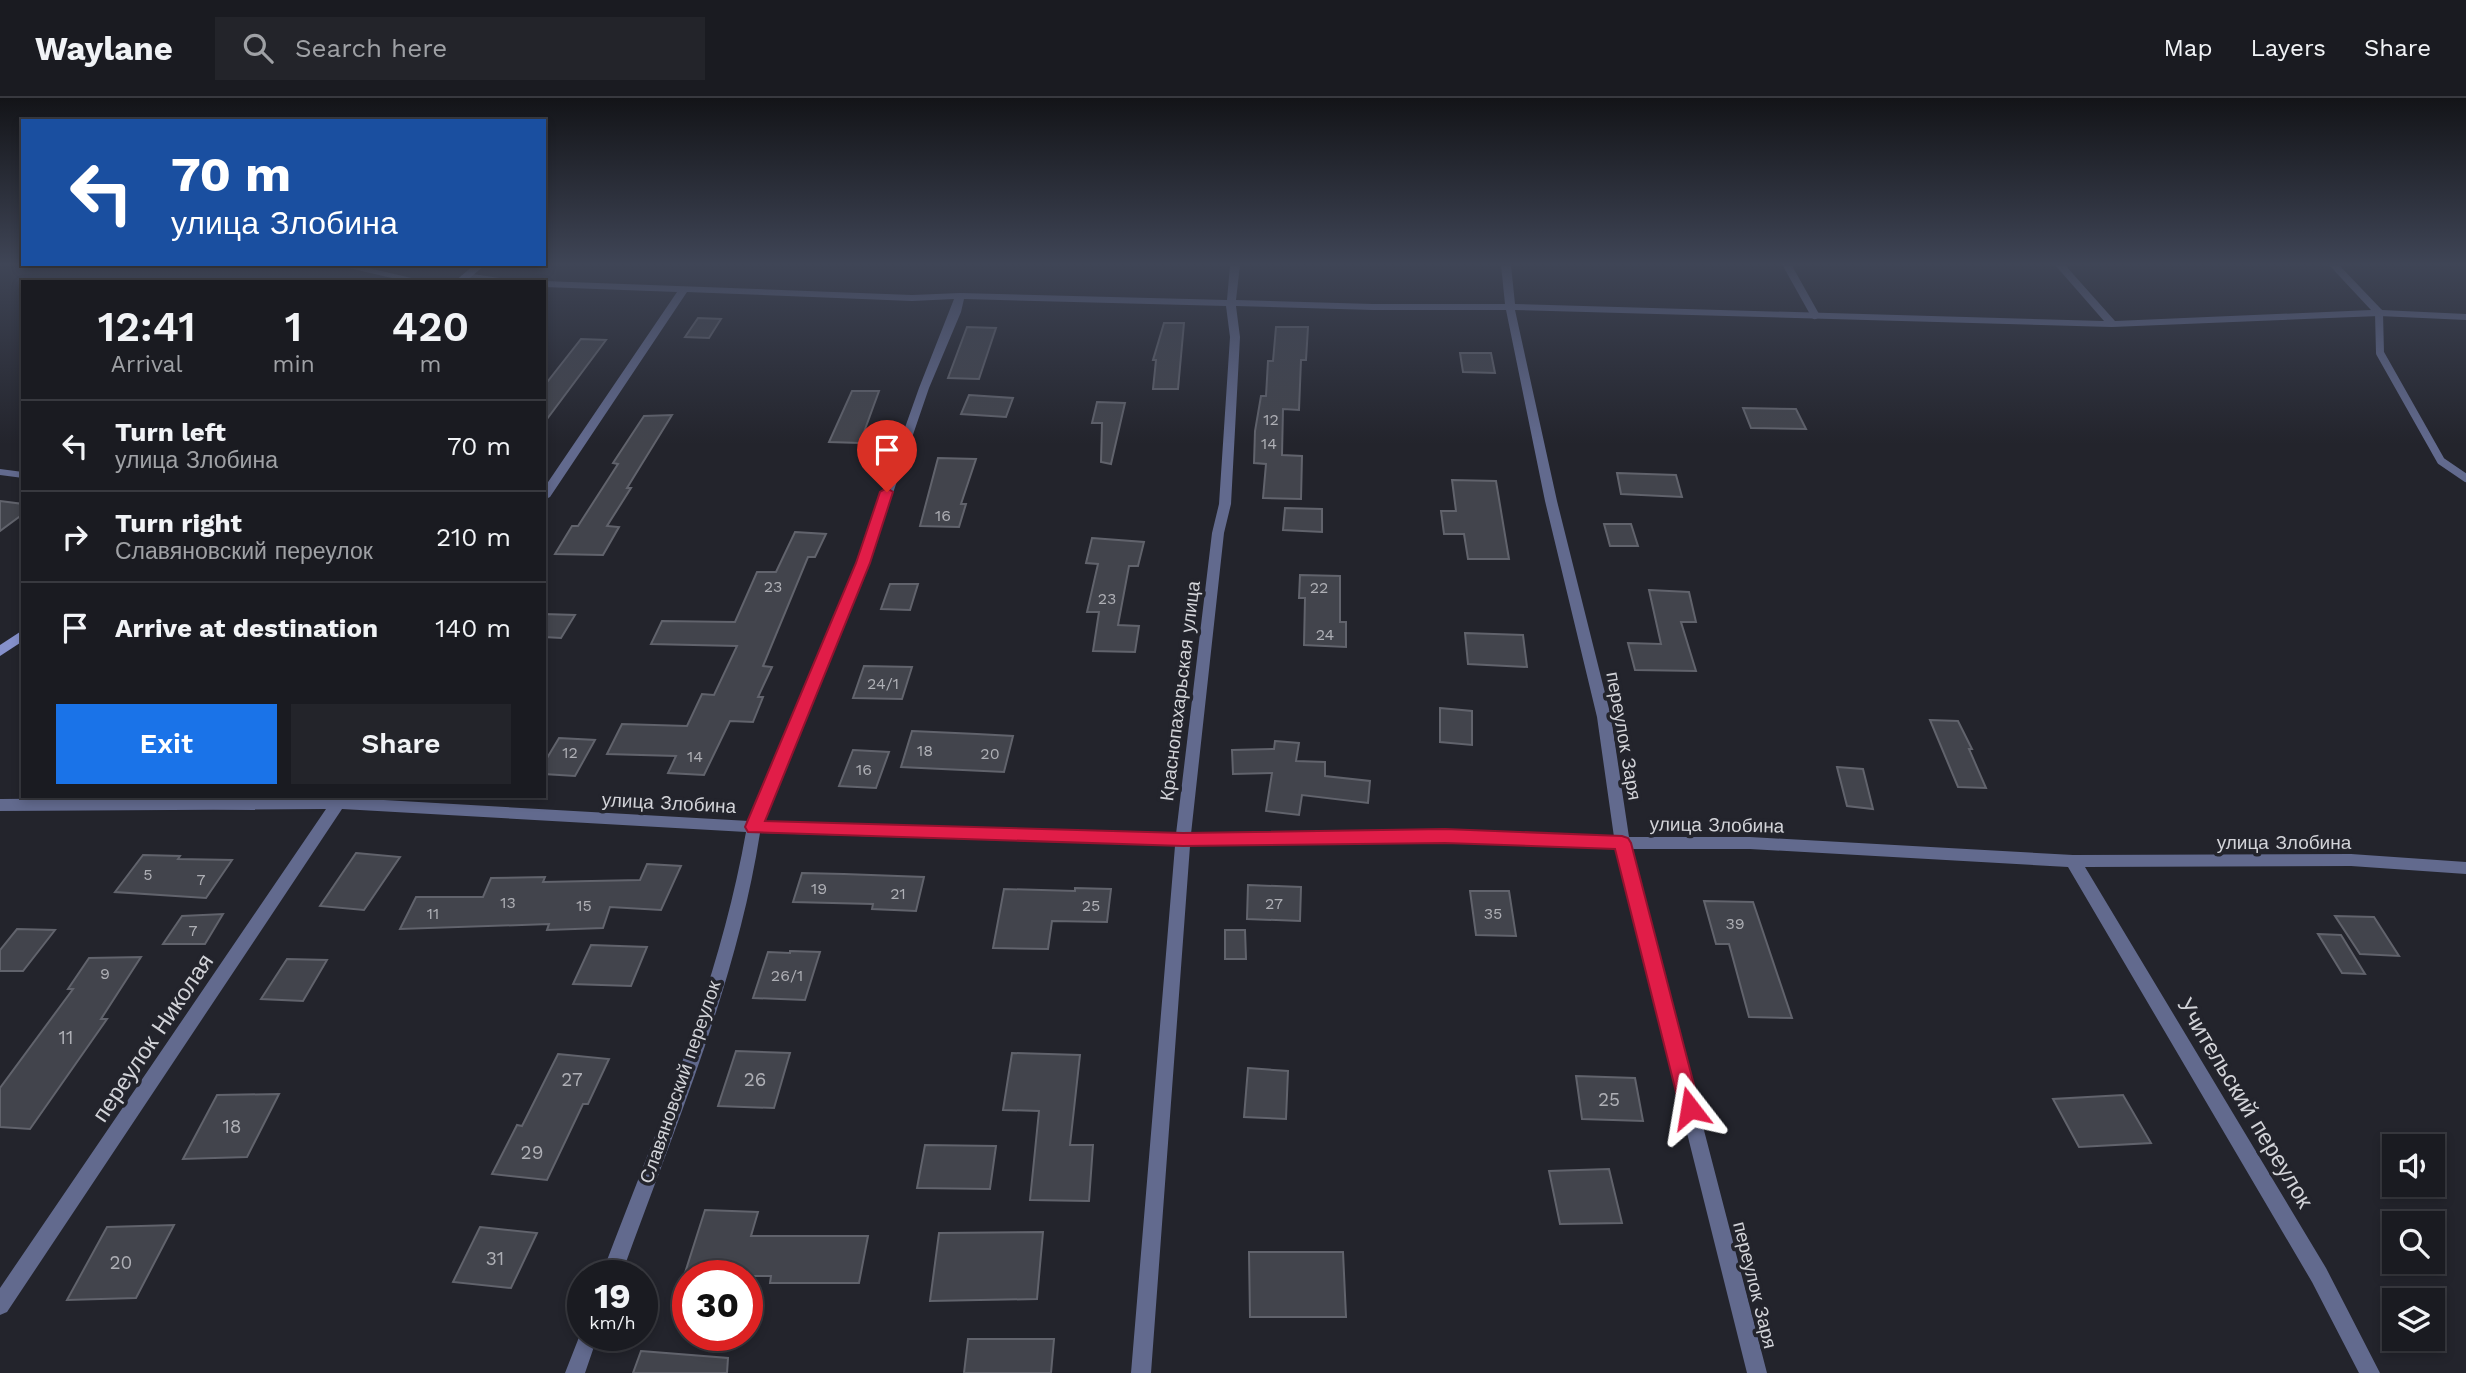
<!DOCTYPE html>
<meta charset="utf-8">
<style>
:root{--surface:#1a1b21;--page:#23242a;--text:#f1f3f6;--muted:#9fa1a5;--line:#38393f;--accent:#1a73e8}
body{margin:0;font-family:"Work Sans",sans-serif;background:var(--page);color:var(--text);height:100vh;display:flex;flex-direction:column;font-size:26px;white-space:nowrap}
*{box-sizing:border-box;margin:0}
p{font-size:23px;color:var(--muted)}
.icon{flex:none;width:38px;height:38px;fill:none;stroke:currentColor;stroke-width:2;stroke-linecap:round;stroke-linejoin:round}
.map{position:relative;flex:1;overflow:hidden}
.details{position:absolute;left:21px;top:182px;width:525px;height:518px;display:flex;flex-direction:column;background:var(--surface);border-radius:0px;box-shadow:0 4px 10px #0003,0 0 0 2px var(--line)}
.details>*{flex:none}
.top-card{position:absolute;left:21px;top:21px;width:525px;height:147px;border-radius:0px;box-shadow:0 4px 10px #0003,0 0 0 2px var(--line);background:#1a4fa0;color:#fff;overflow:hidden}
.tools{position:absolute;left:2382px;top:1036px;display:grid;gap:14px}
.tools a{display:grid;place-items:center;width:63px;height:63px;border-radius:0px;background:var(--surface);box-shadow:0 4px 10px #0003,0 0 0 2px var(--line);font-size:35px}
.speed{position:absolute;left:567px;top:1162px;display:flex;gap:14px;font-size:35px;font-weight:700;text-align:center}
.speed>*{display:grid;place-content:center;width:91px;height:91px;border-radius:50%;background:var(--surface);box-shadow:0 4px 10px #0003,0 0 0 2px var(--line);line-height:1}
.speed small{font-size:18px;font-weight:400}
.speed .limit{border:10px solid #d22;background:#fff;color:#111}
.pin{position:absolute;display:grid;place-items:center;width:60px;height:60px;color:#fff;margin:-72px -30px;border-radius:50% 50% 50% 0;rotate:-45deg;box-shadow:0 0 7px #0007}
.pin .icon{rotate:45deg}
.me{position:absolute;width:77px;margin:-38px;rotate:346deg;stroke-linejoin:round;filter:drop-shadow(0 0 5px #0008)}
.turn{display:flex;align-items:center;gap:24px;height:147px;padding:0 35px;font-size:32px}
.turn .icon{width:91px;height:91px;stroke-width:2.5}
.turn b{display:block;font-size:49px;line-height:60px}
.eta{display:flex;justify-content:space-evenly;align-items:center;height:119px;text-align:center}
.eta b{font-size:42px;font-weight:600;line-height:49px}
.cta{display:flex;gap:14px;margin-top:auto;padding:14px 35px}
.cta a{flex:1;height:80px;border-radius:0px;background:var(--accent);color:#fff;font-size:28px;font-weight:600;line-height:80px;text-align:center}
.cta a+a{background:var(--page);color:var(--text)}
ul{padding:0;list-style:none}
li{display:flex;align-items:center;gap:21px;height:91px;padding:0 35px;border-top:2px solid var(--line)}
li div{flex:1}
li b{display:block;font-size:26px}
li em{font-style:normal}
header{display:flex;align-items:center;gap:42px;box-sizing:border-box;height:98px;padding:0 35px;background:var(--surface);border-bottom:2px solid var(--line)}
header strong{font-size:33px}
nav{display:flex;gap:38px;margin-inline-start:auto;font-size:24px}
.search{width:490px;height:63px;background:var(--page);display:flex;align-items:center;gap:18px;box-sizing:border-box;padding:0 24px;border-radius:0px;color:var(--muted);font-size:26px}
.map>svg:first-child{display:block}
.building{fill:#42444c;stroke:#61636c;stroke-width:2}
.lines{fill:none;stroke-linecap:round;stroke-linejoin:round}
.lane{stroke:#626a8e;stroke-width:8}
.street{fill:#626a8e;fill-rule:evenodd}
.secondary{fill:#8590cb;fill-rule:evenodd}
.route{fill:#e11d48;stroke:#92132f;stroke-width:2}
.labels{text-anchor:middle;dominant-baseline:central;stroke-width:7;stroke-linejoin:round;paint-order:stroke}
.number-label{font-size:16px;fill:#aeafb5}
.street-label{font-size:19px;fill:#d2d3d8;stroke:#23242c}
.near-number-label{font-size:19px;fill:#aeafb5}
.near-street-label{font-size:23px;fill:#d2d3d8;stroke:#23242c}
</style>
<header>
<strong>Waylane</strong>
<div class="search"><svg class="icon" aria-label="search" viewBox="0 0 24 24"><circle cx="10" cy="10" r="6"/><path d="M15 15l6 6"/></svg>Search here</div>
<nav><a>Map</a><a>Layers</a><a>Share</a></nav>
</header>
<div class="map">
<svg width="2466" height="1275" viewBox="0 0 2466 1275">
<rect width="100%" height="100%" fill="#23242c"/>
<!-- building -->
<g class="building">
<polygon points="698,220 721,221 709,240 685,239"/>
<polygon points="1164,225 1184,225 1178,291 1153,291 1156,262 1153,262"/>
<polygon points="967,229 996,230 979,281 948,280"/>
<polygon points="1276,229 1308,229 1306,262 1301,262 1299,312 1283,311 1282,357 1302,358 1301,401 1263,400 1266,366 1254,365 1255,333 1261,298 1266,298 1268,263 1273,263"/>
<polygon points="581,241 606,242 544,325 544,288"/>
<polygon points="1460,255 1491,255 1495,275 1463,274"/>
<polygon points="852,293 879,293 860,345 829,344"/>
<polygon points="969,297 1013,300 1006,319 961,316"/>
<polygon points="1097,304 1125,305 1111,366 1101,364 1102,325 1092,325"/>
<polygon points="1743,310 1796,311 1806,331 1751,330"/>
<polygon points="672,317 627,390 631,390 607,428 619,429 603,457 555,456 572,428 578,428 618,366 613,365 644,318"/>
<polygon points="938,360 976,361 961,406 966,406 959,429 920,428"/>
<polygon points="1617,375 1676,377 1682,399 1621,396"/>
<polygon points="1452,382 1496,383 1509,461 1468,461 1464,436 1444,436 1441,413 1456,413"/>
<polygon points="0,403 23,406 23,416 0,433"/>
<polygon points="1285,410 1322,411 1322,434 1283,432"/>
<polygon points="1604,426 1631,426 1638,448 1610,448"/>
<polygon points="795,434 826,436 815,459 808,459 763,568 772,569 758,599 763,599 753,624 730,623 704,677 668,675 676,658 607,656 622,626 687,628 702,596 714,597 737,548 651,546 662,523 735,524 757,474 776,474"/>
<polygon points="1092,440 1144,444 1138,468 1129,468 1118,527 1139,528 1135,554 1093,553 1099,514 1087,514 1098,466 1086,465"/>
<polygon points="1300,477 1340,478 1340,524 1346,524 1346,549 1304,547 1305,500 1299,500"/>
<polygon points="890,486 918,486 910,512 881,511"/>
<polygon points="1649,492 1689,494 1696,524 1681,524 1696,573 1635,572 1628,545 1661,546"/>
<polygon points="544,516 575,517 561,540 544,539"/>
<polygon points="1465,535 1523,537 1527,569 1468,566"/>
<polygon points="864,568 912,569 902,601 853,600"/>
<polygon points="1440,610 1472,613 1472,647 1440,644"/>
<polygon points="1930,622 1958,623 1972,651 1969,651 1986,690 1958,689"/>
<polygon points="912,633 977,636 1013,638 1004,674 901,669"/>
<polygon points="559,640 595,642 575,678 544,676 544,665"/>
<polygon points="1275,643 1299,645 1296,663 1325,664 1325,678 1370,683 1368,705 1302,697 1299,717 1266,713 1272,675 1233,676 1232,652 1274,651"/>
<polygon points="853,652 889,654 876,690 839,688"/>
<polygon points="1837,669 1863,671 1873,711 1847,708"/>
<polygon points="356,755 400,759 364,812 320,808"/>
<polygon points="143,757 180,758 178,761 232,762 206,800 115,794"/>
<polygon points="647,766 681,768 661,812 610,809 603,830 547,832 549,826 400,831 416,799 483,799 491,780 545,779 543,784 640,782"/>
<polygon points="802,775 844,776 924,779 916,813 872,811 873,806 793,804"/>
<polygon points="1248,787 1301,789 1300,823 1247,821"/>
<polygon points="1075,790 1111,791 1107,824 1052,823 1048,851 993,850 1004,791 1075,793"/>
<polygon points="1470,793 1509,793 1516,838 1476,837"/>
<polygon points="1704,803 1753,804 1792,920 1749,919 1729,846 1716,846"/>
<polygon points="223,816 205,846 163,846 182,818"/>
<polygon points="2335,818 2374,819 2399,858 2360,856"/>
<polygon points="17,831 55,832 23,873 0,873 0,852"/>
<polygon points="1225,832 1245,832 1246,861 1225,861"/>
<polygon points="2318,836 2341,837 2365,876 2342,875"/>
<polygon points="591,847 647,849 631,888 573,886"/>
<polygon points="790,853 820,854 805,902 753,900 768,854 790,855"/>
<polygon points="141,859 101,921 107,921 30,1031 0,1029 0,990 73,891 68,891 89,860"/>
<polygon points="287,861 327,862 303,903 261,901"/>
<polygon points="736,953 790,955 774,1010 718,1008"/>
<polygon points="1012,955 1080,957 1070,1047 1093,1047 1089,1103 1030,1102 1039,1013 1003,1012"/>
<polygon points="558,956 609,961 588,1006 583,1006 547,1082 492,1076 517,1027 522,1028"/>
<polygon points="1248,970 1288,973 1286,1021 1244,1019"/>
<polygon points="1576,978 1635,980 1643,1023 1582,1021"/>
<polygon points="279,996 247,1059 183,1061 217,997"/>
<polygon points="2123,997 2151,1045 2079,1049 2053,1001"/>
<polygon points="925,1047 996,1048 990,1091 917,1090"/>
<polygon points="1609,1071 1622,1125 1560,1126 1549,1073"/>
<polygon points="705,1112 758,1114 751,1138 868,1138 859,1185 770,1185 771,1178 684,1178"/>
<polygon points="174,1127 136,1200 67,1202 107,1129"/>
<polygon points="480,1129 537,1135 511,1190 453,1184"/>
<polygon points="1043,1134 1037,1201 930,1203 939,1135"/>
<polygon points="1249,1154 1343,1154 1346,1219 1250,1219"/>
<polygon points="968,1241 1054,1241 1051,1275 964,1275"/>
<polygon points="641,1253 728,1260 727,1275 633,1275"/>
</g>
<g class="lines">
<!-- lane -->
<g class="lane">
<polyline points="1787,167 1815,217"/>
<polyline points="2379,215 2380,255 2441,363 2466,380"/>
</g>
<!-- street -->
<g class="street">
<polygon points="336,167 355,167 429,184 409,184"/>
<path d="M 1230,167 L 1240,167 L 1236,202 L 1373,206 L 1505,206 L 1501,167 L 1511,167 L 1515,206 L 2104,223 L 2055,167 L 2065,167 L 2115,223 L 2371,212 L 2329,167 L 2339,167 L 2382,212 L 2466,216 L 2466,222 L 2379,218 L 2112,229 L 1515,212 L 1557,403 L 1611,619 L 1629,739 L 1750,739 L 2073,757 L 2351,756 L 2466,764 L 2466,776 L 2351,768 L 2085,769 L 2326,1170 L 2380,1275 L 2359,1275 L 2312,1184 L 2068,769 L 1750,751 L 1631,751 L 1767,1275 L 1747,1275 L 1616,751 L 1445,744 L 1190,748 L 1151,1275 L 1131,1275 L 1175,748 L 760,735 C 736,888 673,1033 621,1178 L 601,1178 C 656,1033 719,887 746,734 L 342,711 L 7,1214 L 0,1217 L 0,1190 L 326,711 L 0,713 L 0,701 L 349,698 L 349,700 L 749,723 L 857,465 L 919,290 L 954,201 L 912,203 L 687,194 L 550,399 L 544,402 L 544,390 L 677,194 L 544,189 L 544,184 L 542,184 L 544,183 L 912,197 L 960,195 L 1227,202 ZM 964,201 L 1226,208 L 1230,239 L 1219,406 L 1212,435 L 1176,736 L 764,724 L 869,465 L 929,290 L 961,214 ZM 1236,208 L 1373,212 L 1506,212 L 1545,403 L 1597,619 L 1614,739 L 1445,732 L 1191,736 L 1224,435 L 1231,406 L 1240,239 Z"/>
<polygon points="466,175 506,181 511,184 485,184 463,180 461,178"/>
<polygon points="0,371 23,374 23,380 0,377"/>
<polygon points="583,1229 583,1237 598,1237 585,1275 565,1275"/>
</g>
<!-- secondary -->
<g class="secondary">
<polygon points="474,167 485,167 465,184 454,184"/>
<polygon points="23,532 23,543 0,558 0,547"/>
</g>
</g>
<!-- sky -->
<linearGradient id="sky" x2="0" y2="1"><stop stop-color="#131418"/><stop offset="0.48" stop-color="#3f4556"/><stop offset="1" stop-color="#3f4556" stop-opacity="0"/></linearGradient>
<rect width="2466" height="346" fill="url(#sky)"/>
<!-- route -->
<polygon class="route" points="887,390 893,394 870,465 765,723 1183,735 1445,731 1622,738 1628,740 1631,745 1700,1010 1697,1016 1690,1019 1683,1016 1680,1010 1615,751 1445,745 1183,748 748,734 745,729 856,465 880,394"/>
<g class="labels">
<!-- number labels -->
<g class="number-label">
<text x="1271" y="321">12</text>
<text x="1269" y="345">14</text>
<text x="943" y="417">16</text>
<text x="773" y="488">23</text>
<text x="1319" y="489">22</text>
<text x="1107" y="500">23</text>
<text x="1325" y="536">24</text>
<text x="883" y="585">24/1</text>
<text x="925" y="652">18</text>
<text x="570" y="654">12</text>
<text x="990" y="655">20</text>
<text x="695" y="658">14</text>
<text x="864" y="671">16</text>
<text x="148" y="776">5</text>
<text x="201" y="781">7</text>
<text x="819" y="790">19</text>
<text x="898" y="795">21</text>
<text x="508" y="804">13</text>
<text x="1274" y="805">27</text>
<text x="584" y="807">15</text>
<text x="1091" y="807">25</text>
<text x="433" y="815">11</text>
<text x="1493" y="815">35</text>
<text x="1735" y="825">39</text>
<text x="193" y="832">7</text>
<text x="105" y="875">9</text>
<text x="787" y="877">26/1</text>
</g>
<!-- street labels -->
<g class="street-label">
<text transform="translate(1180 593) rotate(-83)">Краснопахарьская улица</text>
<text transform="translate(1624 638) rotate(80)">переулок Заря</text>
<text transform="translate(669 705) rotate(3)">улица Злобина</text>
<text transform="translate(1717 727) rotate(1)">улица Злобина</text>
<text x="2284" y="744">улица Злобина</text>
<text transform="translate(680 984) rotate(-71)">Славяновский переулок</text>
<text transform="translate(1755 1187) rotate(76)">переулок Заря</text>
</g>
<!-- near-number labels -->
<g class="near-number-label">
<text x="66" y="939">11</text>
<text x="572" y="981">27</text>
<text x="755" y="981">26</text>
<text x="1609" y="1001">25</text>
<text x="232" y="1028">18</text>
<text x="532" y="1054">29</text>
<text x="495" y="1160">31</text>
<text x="121" y="1164">20</text>
</g>
<!-- near-street labels -->
<g class="near-street-label">
<text transform="translate(153 940) rotate(-56)">переулок Николая</text>
<text transform="translate(2245 1005) rotate(59)">Учительский переулок</text>
</g>
</g>
</svg>
<div class="tools">
<a><svg class="icon" aria-label="sound" viewBox="0 0 24 24"><path d="M4 9h4l5-4v14l-5-4H4zM17 9q2 3 0 6"/></svg></a>
<a><svg class="icon" aria-label="search" viewBox="0 0 24 24"><circle cx="10" cy="10" r="6"/><path d="M15 15l6 6"/></svg></a>
<a><svg class="icon" aria-label="layers" viewBox="0 0 24 24"><path d="M12 4l9 5-9 5-9-5zM3 14l9 5 9-5"/></svg></a>
</div>
<div class="speed"><div>19<small>km/h</small></div><div class="limit">30</div></div>
<div class="pin" style="left:887px;top:394px;background:#d93025"><svg class="icon" aria-label="arrive" viewBox="0 0 24 24"><path d="M6 21V4h12l-3 4 3 4H6"/></svg></div>
<svg class="me" style="left:1690px;top:1010px" viewBox="-20 -20 40 40"><path d="M0-17L14 15 0 8-14 15z" fill="#e11d48" stroke="#fff" stroke-width="4"/></svg>
<div class="top-card">
<div class="turn"><svg class="icon" aria-label="left" viewBox="0 0 24 24"><path d="M17 20v-9H6M10 6l-5 5 5 5"/></svg><div><b>70 m</b>улица Злобина</div></div>
</div>
<section class="details">
<div class="eta">
<div><b>12:41</b><p>Arrival</p></div>
<div><b>1</b><p>min</p></div>
<div><b>420</b><p>m</p></div>
</div>
<ul>
<li><svg class="icon" aria-label="left" viewBox="0 0 24 24"><path d="M17 20v-9H6M10 6l-5 5 5 5"/></svg><div><b>Turn left</b><p>улица Злобина</p></div><em>70 m</em></li>
<li><svg class="icon" aria-label="right" viewBox="0 0 24 24"><path d="M7 20v-9h11M14 6l5 5-5 5"/></svg><div><b>Turn right</b><p>Славяновский переулок</p></div><em>210 m</em></li>
<li><svg class="icon" aria-label="arrive" viewBox="0 0 24 24"><path d="M6 21V4h12l-3 4 3 4H6"/></svg><div><b>Arrive at destination</b></div><em>140 m</em></li>
</ul>
<div class="cta"><a>Exit</a><a>Share</a></div>
</section>
</div>
